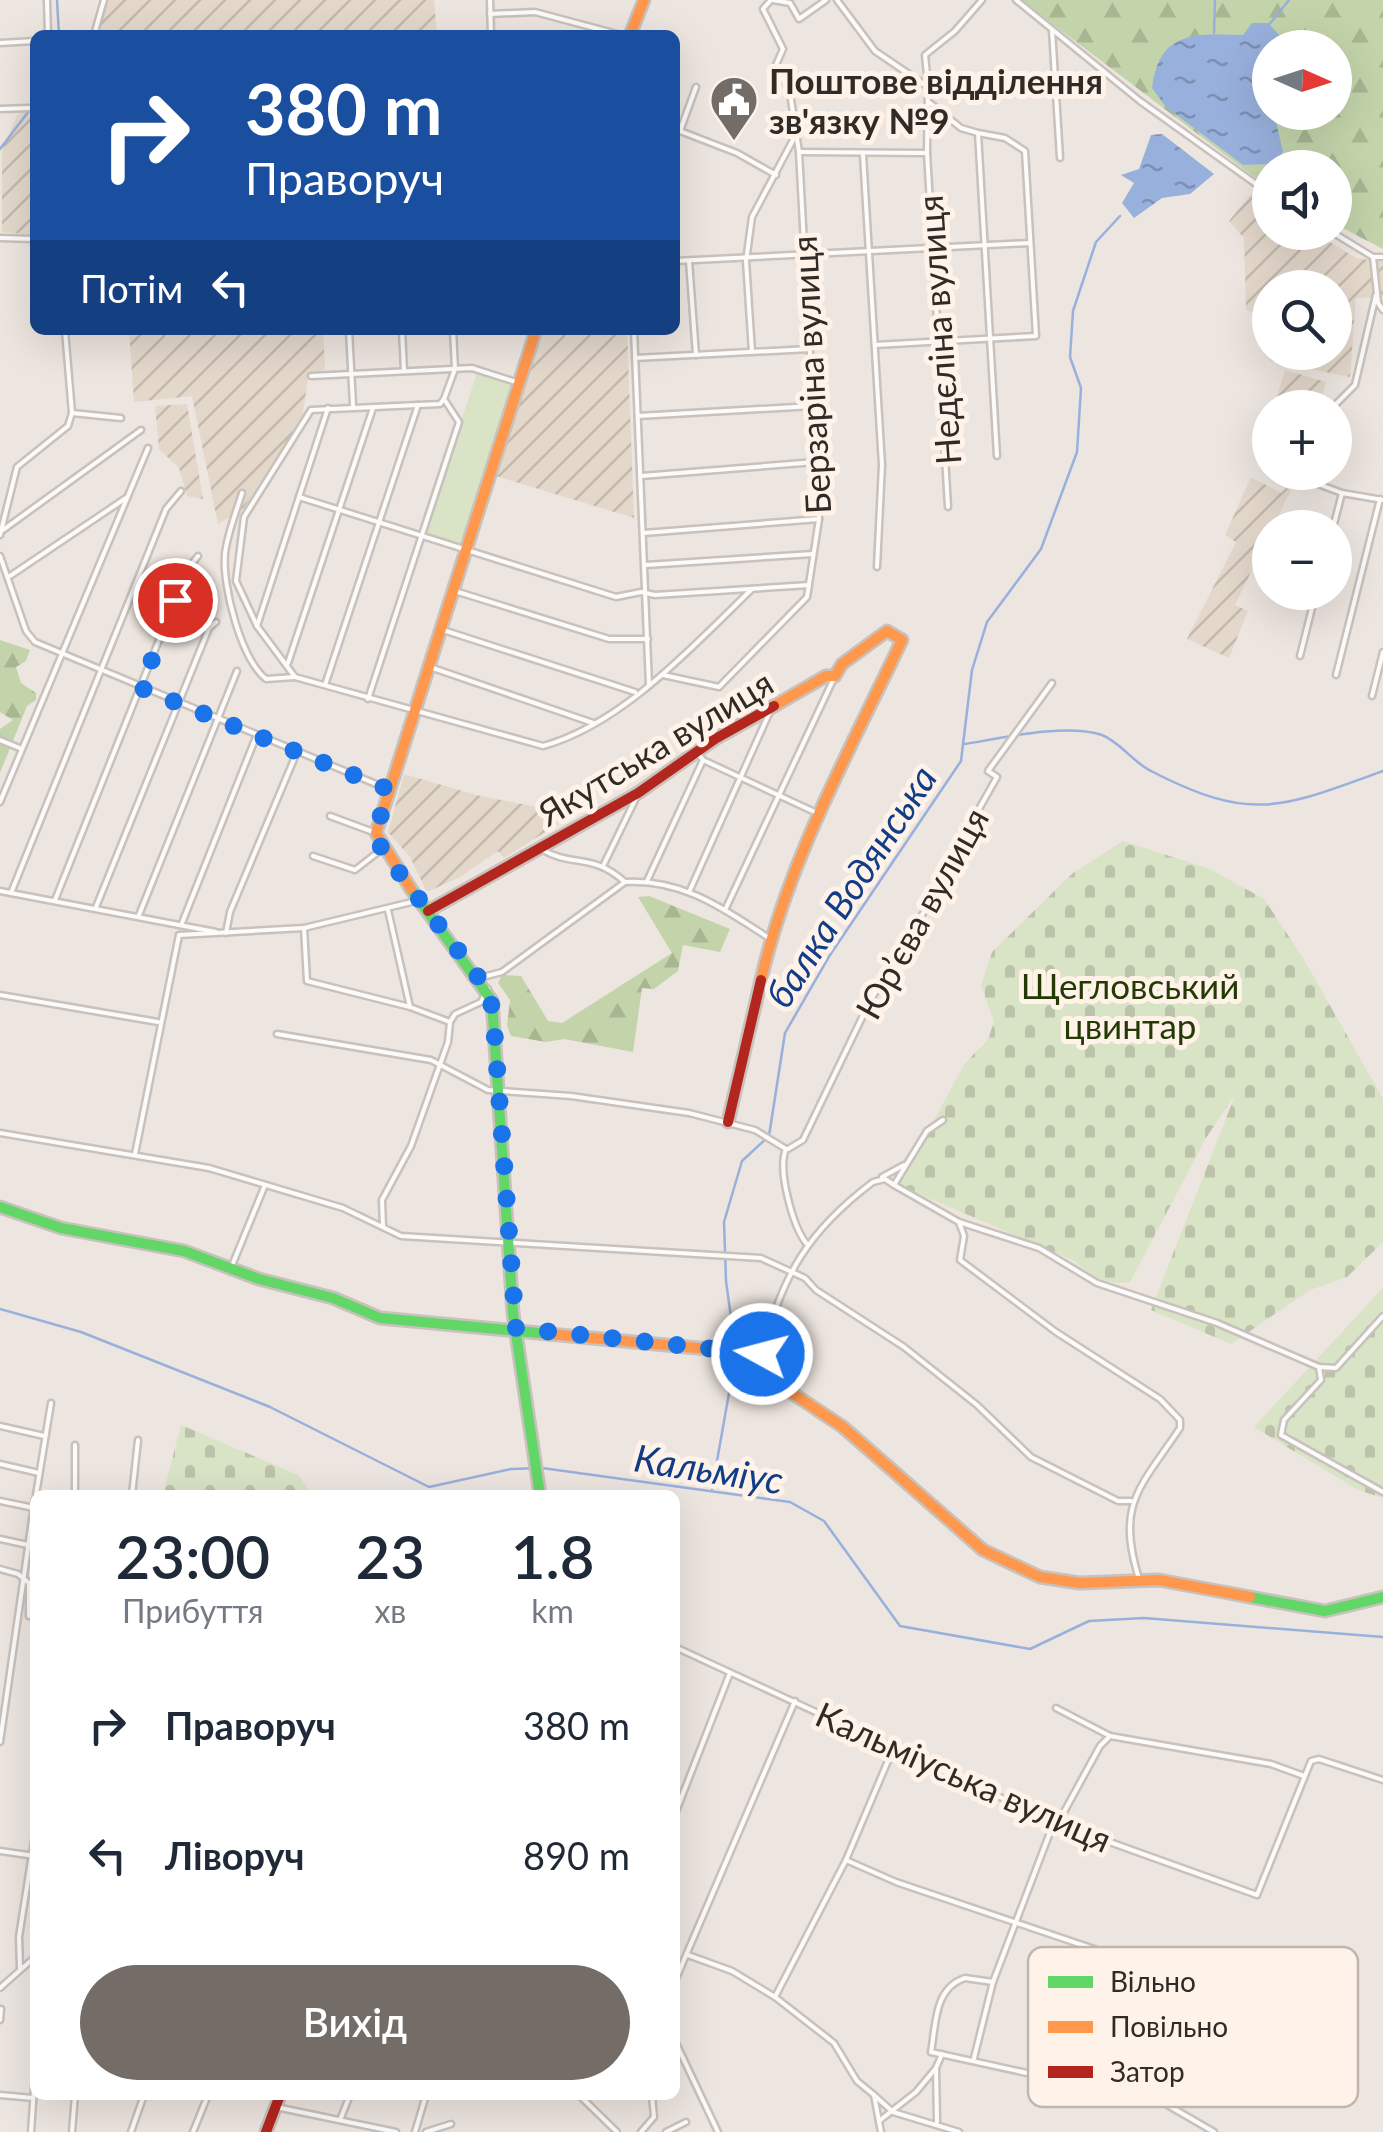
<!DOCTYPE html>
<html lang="uk">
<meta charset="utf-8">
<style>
:root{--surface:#fff;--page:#f2f2f3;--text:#1f2937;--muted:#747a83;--accent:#736c67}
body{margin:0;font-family:Lato,sans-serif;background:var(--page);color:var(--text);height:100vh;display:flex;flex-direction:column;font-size:38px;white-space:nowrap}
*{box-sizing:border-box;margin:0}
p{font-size:32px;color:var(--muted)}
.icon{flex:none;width:55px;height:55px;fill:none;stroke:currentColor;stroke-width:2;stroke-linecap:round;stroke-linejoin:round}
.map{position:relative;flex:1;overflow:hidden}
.side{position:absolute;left:30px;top:1490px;width:650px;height:610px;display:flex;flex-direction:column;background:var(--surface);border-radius:15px;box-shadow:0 10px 40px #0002}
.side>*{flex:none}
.top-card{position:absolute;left:30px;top:30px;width:650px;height:305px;border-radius:15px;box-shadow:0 10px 40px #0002;background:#1a4fa0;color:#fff;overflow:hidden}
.needle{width:65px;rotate:93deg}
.fabs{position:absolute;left:1252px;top:30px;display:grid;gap:20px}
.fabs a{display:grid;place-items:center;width:100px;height:100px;border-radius:50%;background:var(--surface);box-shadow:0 10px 40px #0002;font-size:50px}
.pin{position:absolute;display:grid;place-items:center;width:85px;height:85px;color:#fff;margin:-42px;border:5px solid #fff;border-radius:50%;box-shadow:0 2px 10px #0007}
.me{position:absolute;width:110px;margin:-55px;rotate:277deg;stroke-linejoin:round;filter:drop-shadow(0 0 8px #0008)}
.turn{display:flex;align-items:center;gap:35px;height:210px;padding:0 50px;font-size:45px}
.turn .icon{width:130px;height:130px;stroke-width:2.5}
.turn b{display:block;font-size:70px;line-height:85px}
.then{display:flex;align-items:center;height:95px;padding:0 50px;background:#0003;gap:20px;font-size:38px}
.eta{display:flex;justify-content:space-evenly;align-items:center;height:170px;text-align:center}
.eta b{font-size:60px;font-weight:600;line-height:70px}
.cta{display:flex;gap:20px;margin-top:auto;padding:20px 50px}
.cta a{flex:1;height:115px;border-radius:60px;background:var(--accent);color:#fff;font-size:40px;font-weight:600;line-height:115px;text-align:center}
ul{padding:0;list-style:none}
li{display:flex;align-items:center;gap:30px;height:130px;padding:0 50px}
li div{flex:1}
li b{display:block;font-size:38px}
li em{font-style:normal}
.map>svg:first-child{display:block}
.industrial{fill:url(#industrial-furrows);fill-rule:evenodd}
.forest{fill:url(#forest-firs);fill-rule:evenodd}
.cemetery{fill:url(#cemetery-stones)}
.green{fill:#d9e3c6}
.water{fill:url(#water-ripples)}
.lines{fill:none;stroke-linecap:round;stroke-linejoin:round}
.stream{stroke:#98b0dc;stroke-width:2.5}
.street-casing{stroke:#c8c1bc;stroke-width:9}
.fast-casing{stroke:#c8c1bc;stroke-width:15}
.slow-casing{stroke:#c8c1bc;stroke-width:15}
.jam-casing{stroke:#c8c1bc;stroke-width:15}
.street{stroke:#fcfbfa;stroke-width:4}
.fast{stroke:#63d668;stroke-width:10}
.slow{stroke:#ff974d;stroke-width:10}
.jam{stroke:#b3261e;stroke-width:10}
.route{stroke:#1a73e8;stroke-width:18;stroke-dasharray:0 32.4}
.labels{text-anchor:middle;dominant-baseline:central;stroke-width:10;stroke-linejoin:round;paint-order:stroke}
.poi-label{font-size:35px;font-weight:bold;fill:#312b27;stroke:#fef2e9;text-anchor:start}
.street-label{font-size:35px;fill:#312b27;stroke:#fef2e9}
.park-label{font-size:35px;fill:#243a05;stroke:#fef2e9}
.water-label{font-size:38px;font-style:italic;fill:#103c88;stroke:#fef2e9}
.key{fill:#fef2e9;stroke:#c0b6af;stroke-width:2.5}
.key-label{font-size:28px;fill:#312b27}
</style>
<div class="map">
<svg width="1383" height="2132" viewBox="0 0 1383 2132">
<defs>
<pattern id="industrial-furrows" width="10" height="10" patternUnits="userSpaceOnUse" patternTransform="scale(2.5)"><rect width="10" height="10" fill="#e4d8cb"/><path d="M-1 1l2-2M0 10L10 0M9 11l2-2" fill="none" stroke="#c4baae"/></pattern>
<pattern id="forest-firs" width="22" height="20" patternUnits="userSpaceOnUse" patternTransform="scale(2.5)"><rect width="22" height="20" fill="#c3d4aa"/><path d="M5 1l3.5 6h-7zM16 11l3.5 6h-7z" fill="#a8b692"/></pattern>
<pattern id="cemetery-stones" width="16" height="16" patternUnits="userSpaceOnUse" patternTransform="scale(2.5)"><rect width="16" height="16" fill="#d9e3c6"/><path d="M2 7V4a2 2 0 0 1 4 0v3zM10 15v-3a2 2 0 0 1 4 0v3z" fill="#bbc3aa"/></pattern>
<pattern id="water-ripples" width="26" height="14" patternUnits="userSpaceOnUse" patternTransform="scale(2.5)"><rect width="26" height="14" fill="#98b0dc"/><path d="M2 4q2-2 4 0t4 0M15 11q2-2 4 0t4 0" fill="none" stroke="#7d8fb2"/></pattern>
</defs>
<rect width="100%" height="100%" fill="#ede5df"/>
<!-- industrial -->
<g class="industrial">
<polygon points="105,0 434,0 437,35 94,35"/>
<polygon points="35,105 35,235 2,232 2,151 17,115"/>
<path d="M 1252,193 L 1270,204 L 1270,232 L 1315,233 L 1356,258 L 1383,262 L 1383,297 L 1356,298 L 1350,377 L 1270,361 L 1266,320 L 1246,309 L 1244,238 L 1229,221 ZM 1270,288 L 1335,288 L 1335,352 L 1270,352 Z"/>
<polygon points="129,330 323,330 325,370 309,372 302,419 243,509 218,524 192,396 134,402"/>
<polygon points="543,330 627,330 634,518 496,476"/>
<polygon points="1285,370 1326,382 1319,407 1274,407"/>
<polygon points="187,404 203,499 187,496 179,468 159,449 155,406"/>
<polygon points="1251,477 1281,493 1286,488 1291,490 1235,605 1248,611 1229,658 1187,639 1236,542 1225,535"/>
<polygon points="404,774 476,795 558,811 558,824 504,858 498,851 460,877 427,892 410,857 388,832"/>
</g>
<!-- forest -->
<g class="forest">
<path d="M 1021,0 L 1383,0 L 1383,249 L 1335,224 L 1339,184 L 1335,168 L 1270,168 L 1270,189 ZM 1270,48 L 1335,48 L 1335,112 L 1270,112 Z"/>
<polygon points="0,640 30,650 26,661 16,667 21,683 36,693 36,700 27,706 0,773 0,729 13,720 0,712"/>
<polygon points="649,896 730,929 720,952 683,945 678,971 654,989 642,988 633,1052 564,1039 546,1042 511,1036 507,1026 510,1000 498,983 502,975 521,976 548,1021 562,1023 672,953 638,897"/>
</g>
<!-- cemetery -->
<g class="cemetery">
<path d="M 1123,841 L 1210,869 L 1264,899 L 1303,958 L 1383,1099 L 1383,1242 L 1347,1277 L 1310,1290 L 1231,1344 L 1151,1310 L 1236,1093 L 1206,1138 L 1130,1282 C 1107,1286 1092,1277 1075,1261 L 899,1185 L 965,1063 L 988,1040 L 994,1021 L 981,986 L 992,952 L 1073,873 Z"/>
<polygon points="1383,1288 1383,1498 1358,1490 1254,1427"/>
<polygon points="181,1425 298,1475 313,1495 163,1495"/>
</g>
<!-- green -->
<polygon class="green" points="477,373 512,385 460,546 424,534"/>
<!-- water -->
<g class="water">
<path d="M 1252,23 L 1268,23 L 1282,38 L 1281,47 L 1270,48 L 1270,112 L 1274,113 L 1283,152 L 1275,164 L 1243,165 L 1166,107 L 1152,88 C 1159,29 1197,34 1243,35 Z"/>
<polygon points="1162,134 1214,174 1190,194 1162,198 1134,218 1122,203 1134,183 1121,175 1139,169 1151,135"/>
</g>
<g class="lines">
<!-- stream -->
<g class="stream">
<polyline points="57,0 59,35"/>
<polyline points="1268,26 1289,0"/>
<polyline points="1214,33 1215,0"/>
<polyline points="0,149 35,103"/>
<path d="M 965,744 C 1002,738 1066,723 1102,735 C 1120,742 1134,763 1151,771 C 1252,823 1281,808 1383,771"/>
<polyline points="0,1309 81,1332 270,1407 429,1487 511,1469 542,1468 790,1502 824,1521 900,1626 1030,1649 1089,1621 1144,1618 1383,1637"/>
<polyline points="712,1489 736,1354 726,1281 724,1222 742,1161 769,1136 785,1033 830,955 961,761 972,670 987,622 1041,549 1077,452 1081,388 1070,357 1073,311 1096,242 1120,216"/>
</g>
<!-- street casing -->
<g class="street-casing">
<g id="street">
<polyline points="47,0 48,35"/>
<polyline points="490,0 491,35"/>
<polyline points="773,0 790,3 799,19 826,0"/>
<polyline points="837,0 875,51 928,87 927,153 948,507"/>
<polyline points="1016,0 1140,101 1270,194"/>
<polyline points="490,14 535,12 621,35"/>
<polyline points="1052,30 1060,158"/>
<polyline points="94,35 104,0"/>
<polyline points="0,43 35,41"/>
<polyline points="928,85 925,55 955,31 982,0"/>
<polyline points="696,87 680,131 737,153 776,175"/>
<polyline points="930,103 961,128 978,133 997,456"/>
<polyline points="0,109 29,108"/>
<polyline points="799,152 927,153"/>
<polyline points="863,155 882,465 877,567"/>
<polyline points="1332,232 1373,257 1383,257"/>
<polyline points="0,238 35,239"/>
<polyline points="1373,257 1378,303 1383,310"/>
<polyline points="675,261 1030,243"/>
<polyline points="689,261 696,355"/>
<polyline points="349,330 353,405"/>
<polyline points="402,330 404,371"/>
<polyline points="634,330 649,685"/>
<polyline points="875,345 1036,336 1025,151 1005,138 978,133"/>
<polyline points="752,352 746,261 752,217 794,138"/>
<polyline points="635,358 810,349"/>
<polyline points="311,376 472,368 519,383"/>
<path d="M 444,399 L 440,404 L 311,410 L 244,517 L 236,581 L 257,626 L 295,677 L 543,746 C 623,724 694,645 752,589"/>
<polyline points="1332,408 1355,385 1376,295"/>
<polyline points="72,413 121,418"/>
<polyline points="638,416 813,406"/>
<polyline points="1317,472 1318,484 1342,493 1383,500"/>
<polyline points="641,476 816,462"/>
<path d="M 242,493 C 236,513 227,534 225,554 C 222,586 241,659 266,679 L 295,677"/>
<polyline points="299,497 616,597 641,592 655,595 809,585"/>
<polyline points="1333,528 1342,493"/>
<polyline points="3,530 141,430"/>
<polyline points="644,533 819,519"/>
<polyline points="0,535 17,467 68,426 72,413 65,330"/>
<polyline points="0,556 26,631 35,642 388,789"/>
<polyline points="646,565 813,554"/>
<polyline points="10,576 126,498"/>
<polyline points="455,591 609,639 648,639"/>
<polyline points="257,626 328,408"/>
<polyline points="440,629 635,692"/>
<polyline points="1300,656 1316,592"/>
<polyline points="288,663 373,408"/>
<polyline points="427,666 593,723"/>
<polyline points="663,675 719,687 807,597 819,519 799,152 790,93 776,65 783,49 763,9 771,0"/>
<polyline points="1336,675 1380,499"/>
<polyline points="325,685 418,405"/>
<polyline points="1372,696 1383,652"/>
<polyline points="368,699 459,422 444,399 455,369 453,330"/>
<polyline points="0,740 22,749"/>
<polyline points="696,751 703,760 819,814"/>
<polyline points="0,802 148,448"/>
<polyline points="330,816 376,833"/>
<path d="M 541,849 C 573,868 591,852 625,882"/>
<polyline points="313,856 355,870 382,849"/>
<polyline points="604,864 637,796"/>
<polyline points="647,881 703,760"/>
<polyline points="690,890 772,707"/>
<polyline points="0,891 216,932"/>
<polyline points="11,893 166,509 181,491"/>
<polyline points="55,900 187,570 198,556"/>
<polyline points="96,907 209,628 216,622"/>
<polyline points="388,910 410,1007"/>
<polyline points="725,910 835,676"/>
<polyline points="139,915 237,671"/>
<polyline points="182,923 256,737"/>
<polyline points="304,928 307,981 410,1007 450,1022"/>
<polyline points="226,933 230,912 297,752"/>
<path d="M 479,978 L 502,972 L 625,882 C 683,879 722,908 769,938"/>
<polyline points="0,995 158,1022"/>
<path d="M 277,1034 L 431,1060 L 488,1090 L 571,1096 L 689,1113 L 755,1130 L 786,1149 C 777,1170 793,1226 806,1243"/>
<polyline points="0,1133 209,1168 343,1208 401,1236 761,1258 805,1278 816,1290 904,1347 977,1405 1031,1457 1118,1501 1131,1501"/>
<polyline points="788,1149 803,1140 870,1001 957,857 966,832 997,777 988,771 1052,683"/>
<polyline points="135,1154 179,935 304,928 420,900"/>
<polyline points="882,1177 904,1165"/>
<polyline points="894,1185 959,1222 1039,1248 1097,1283 1217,1323 1319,1367 1321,1380 1284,1420 1281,1435 1383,1492"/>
<path d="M 959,1222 L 964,1236 L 960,1260 L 1056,1332 L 1160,1399 L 1180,1420 L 1180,1428 C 1139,1489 1115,1505 1140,1582"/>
<polyline points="383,1226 382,1200 411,1146 448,1042 450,1022 455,1014 481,1002 488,989"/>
<polyline points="231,1268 265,1185"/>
<path d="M 762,1354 C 782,1275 808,1231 873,1182 L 885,1179 L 894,1185 L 927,1131 L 943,1120"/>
<polyline points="1319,1367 1336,1368 1383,1316"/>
<polyline points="0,1426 44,1436"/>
<polyline points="0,1464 39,1473"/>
<polyline points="36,1495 51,1403"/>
<polyline points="75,1495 75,1445"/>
<polyline points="132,1495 138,1440"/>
<polyline points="0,1501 34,1508"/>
<polyline points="0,1539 28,1545"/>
<polyline points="0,1569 18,1574 29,1583 29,1616 35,1617"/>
<polyline points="675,1647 1054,1822 1257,1895 1311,1761 1319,1759 1383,1780"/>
<polyline points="1056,1708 1110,1736"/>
<polyline points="0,1742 35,1499"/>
<polyline points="675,1814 730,1673"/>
<polyline points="1058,1823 1100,1746 1110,1736 1271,1764 1304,1776"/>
<polyline points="0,1851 35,1856"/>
<polyline points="846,1860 896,1882 1236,1997"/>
<polyline points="688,1955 732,1971 775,1997 834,2043 857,2081 874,2095 881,2132"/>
<polyline points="20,1968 19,1937 35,1835"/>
<polyline points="675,1981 795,1701"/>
<path d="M 993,1982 L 965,1978 C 934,1988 936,2024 931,2052 L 1164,2103 L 1214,2132"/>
<polyline points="0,1988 35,1957"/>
<polyline points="775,1997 846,1860 893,1749"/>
<polyline points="0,2020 1,2009"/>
<polyline points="675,2041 718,2132"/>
<polyline points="974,2058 993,1982 1054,1822"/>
<polyline points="0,2095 33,2098"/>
<polyline points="579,2095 617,2132"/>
<polyline points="874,2095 893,2112 959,2132"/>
<polyline points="276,2107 396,2132"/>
<polyline points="340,2120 350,2095"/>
<polyline points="879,2121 916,2092 936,2068"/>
<polyline points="937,2122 936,2068 942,2054"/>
<polyline points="31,2132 35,2075"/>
<polyline points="72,2132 75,2095"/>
<polyline points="131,2132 144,2095"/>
<polyline points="193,2132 208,2095"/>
<polyline points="415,2132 426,2095"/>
<polyline points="426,2132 451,2124"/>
<polyline points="641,2132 654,2117 652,2095"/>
<polyline points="666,2132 686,2122"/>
</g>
</g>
<!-- fast casing -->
<g class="fast-casing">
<g id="fast">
<polyline points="411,889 492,1001 513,1313 540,1495"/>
<polyline points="0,1207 61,1228 184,1251 259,1279 333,1298 380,1318 549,1334"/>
<polyline points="1250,1597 1325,1611 1383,1597"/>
</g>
</g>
<!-- slow casing -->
<g class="slow-casing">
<g id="slow">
<polyline points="630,35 644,0"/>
<polyline points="411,889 376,833 536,330"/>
<path d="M 761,980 C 788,861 850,750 902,640 L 887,631 L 842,664 L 835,676 L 826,676 L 774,706"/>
<polyline points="549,1334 762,1354 762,1365 771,1379 843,1427 983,1550 1040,1577 1079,1583 1159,1580 1250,1597"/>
</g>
</g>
<!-- jam casing -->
<g class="jam-casing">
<g id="jam">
<polyline points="428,911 638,793 715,739 774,706"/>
<polyline points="728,1122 761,980"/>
<polyline points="266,2132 280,2095"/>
</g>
</g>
<!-- street -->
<use href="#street" class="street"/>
<!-- fast -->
<use href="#fast" class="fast"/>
<!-- slow -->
<use href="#slow" class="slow"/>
<!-- jam -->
<use href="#jam" class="jam"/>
</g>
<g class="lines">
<!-- route -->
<polyline class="route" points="175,600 141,688 388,789 376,833 382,850 488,990 493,1012 516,1328 762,1354"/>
</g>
<!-- icons -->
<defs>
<g id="civic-pin" transform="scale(2.5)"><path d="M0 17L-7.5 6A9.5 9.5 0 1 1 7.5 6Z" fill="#736c67" stroke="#fef2e9"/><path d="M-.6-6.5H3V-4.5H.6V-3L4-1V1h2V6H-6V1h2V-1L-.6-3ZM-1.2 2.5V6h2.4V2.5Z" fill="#fff"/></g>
</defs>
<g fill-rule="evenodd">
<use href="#civic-pin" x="734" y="100"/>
</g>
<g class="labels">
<!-- poi labels -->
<g class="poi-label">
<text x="769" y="80">Поштове відділення<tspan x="769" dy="40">зв'язку №9</tspan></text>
</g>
<!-- street labels -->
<g class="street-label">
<text transform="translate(938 330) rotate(-94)">Недєліна вулиця</text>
<text transform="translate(810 375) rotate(-93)">Берзаріна вулиця</text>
<text transform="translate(655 747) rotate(-31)">Якутська вулиця</text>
<text transform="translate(921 913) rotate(-61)">Юр’єва вулиця</text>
<text transform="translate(964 1776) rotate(24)">Кальміуська вулиця</text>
</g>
<!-- park labels -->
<g class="park-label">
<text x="1130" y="985">Щегловський<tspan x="1130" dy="40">цвинтар</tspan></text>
</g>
<!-- water labels -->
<g class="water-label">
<text transform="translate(850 886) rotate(-57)">балка Водянська</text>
<text transform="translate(709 1468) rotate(9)">Кальміус</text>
</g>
</g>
<!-- legend -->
<rect x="1028" y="1947" width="330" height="160" rx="15" class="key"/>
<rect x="1048" y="1976" width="45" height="12" fill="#63d668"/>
<rect x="1048" y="2021" width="45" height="12" fill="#ff974d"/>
<rect x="1048" y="2066" width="45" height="12" fill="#b3261e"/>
<g class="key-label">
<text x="1110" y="1992">Вільно</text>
<text x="1110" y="2037">Повільно</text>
<text x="1110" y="2082">Затор</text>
</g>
</svg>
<div class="fabs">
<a><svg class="needle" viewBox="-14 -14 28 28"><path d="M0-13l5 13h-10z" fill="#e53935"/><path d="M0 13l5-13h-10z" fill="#747a83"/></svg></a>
<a><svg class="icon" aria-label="sound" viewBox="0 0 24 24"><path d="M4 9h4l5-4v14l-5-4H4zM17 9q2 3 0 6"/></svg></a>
<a><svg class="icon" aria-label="search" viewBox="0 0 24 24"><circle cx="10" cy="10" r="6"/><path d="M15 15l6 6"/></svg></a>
<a>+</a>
<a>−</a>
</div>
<div class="pin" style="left:175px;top:600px;background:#d93025"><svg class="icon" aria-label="arrive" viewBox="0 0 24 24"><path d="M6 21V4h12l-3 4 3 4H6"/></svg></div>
<svg class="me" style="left:762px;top:1354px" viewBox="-20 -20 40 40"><circle r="17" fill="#1a73e8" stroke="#fff" stroke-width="3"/><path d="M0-11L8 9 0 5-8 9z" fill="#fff"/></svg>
<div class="top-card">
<div class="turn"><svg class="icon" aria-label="right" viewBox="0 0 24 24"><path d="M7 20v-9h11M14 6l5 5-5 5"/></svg><div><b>380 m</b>Праворуч</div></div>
<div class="then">Потім<svg class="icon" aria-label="left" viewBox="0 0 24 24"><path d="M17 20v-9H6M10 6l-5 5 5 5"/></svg></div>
</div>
<section class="side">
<div class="eta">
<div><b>23:00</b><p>Прибуття</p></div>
<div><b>23</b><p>хв</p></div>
<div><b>1.8</b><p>km</p></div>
</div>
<ul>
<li><svg class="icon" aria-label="right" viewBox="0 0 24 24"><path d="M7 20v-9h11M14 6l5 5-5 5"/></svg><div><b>Праворуч</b></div><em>380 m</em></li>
<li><svg class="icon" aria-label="left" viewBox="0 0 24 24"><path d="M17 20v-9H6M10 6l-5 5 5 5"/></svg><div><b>Ліворуч</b></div><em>890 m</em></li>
</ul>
<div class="cta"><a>Вихід</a></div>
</section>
</div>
